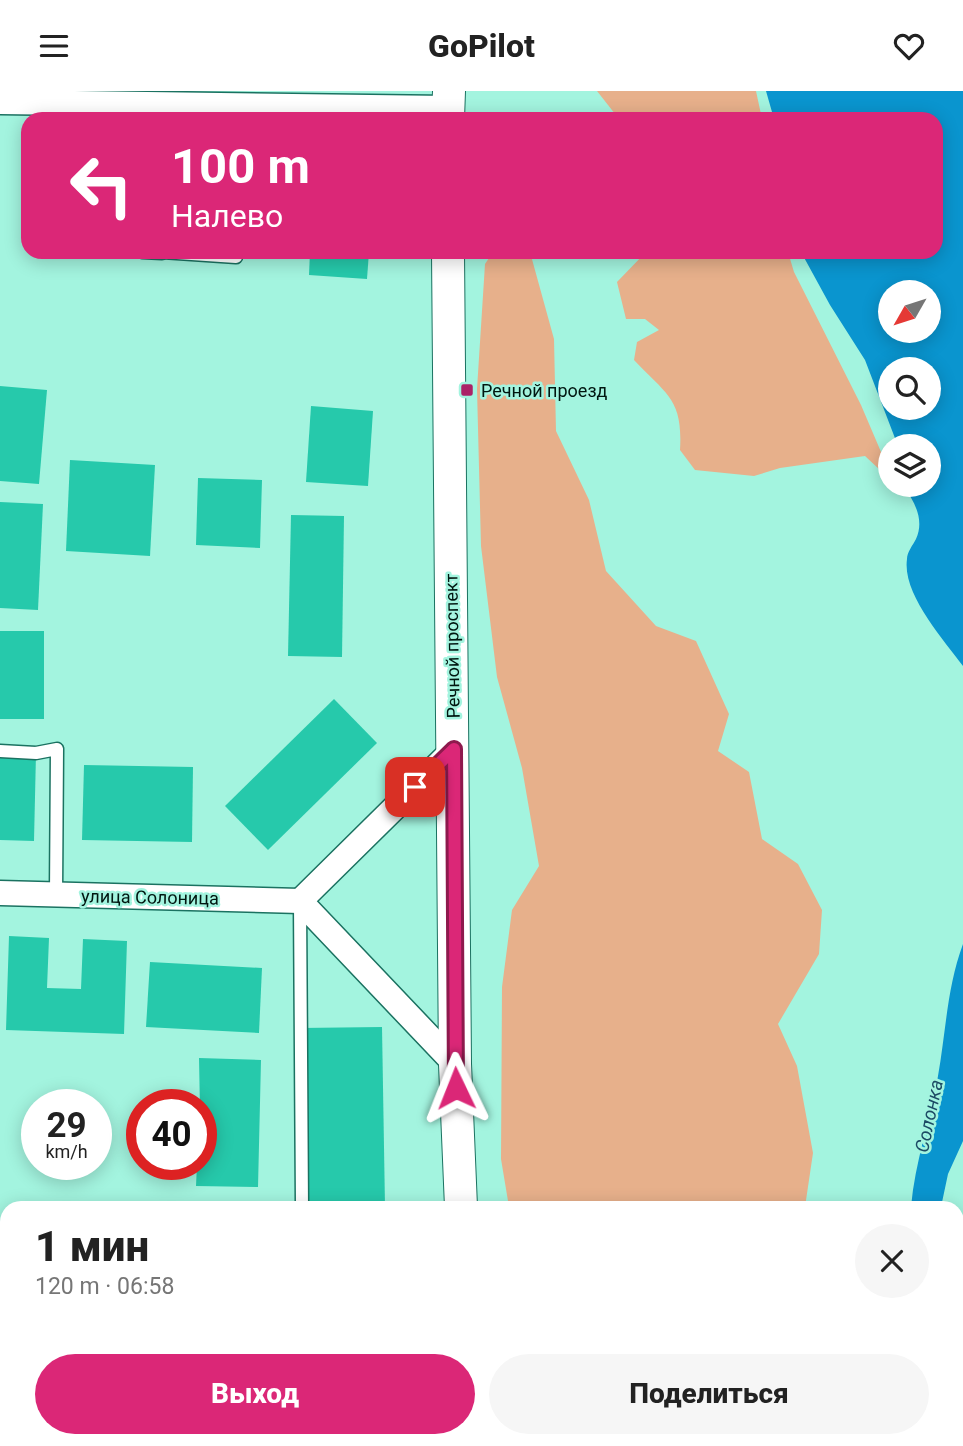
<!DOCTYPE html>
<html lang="ru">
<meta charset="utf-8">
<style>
:root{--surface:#fff;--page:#f6f6f6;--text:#222;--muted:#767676;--accent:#db2777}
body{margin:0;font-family:Roboto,sans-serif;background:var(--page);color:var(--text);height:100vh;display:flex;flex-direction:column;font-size:26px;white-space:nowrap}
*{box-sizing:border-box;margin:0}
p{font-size:23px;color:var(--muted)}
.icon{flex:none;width:38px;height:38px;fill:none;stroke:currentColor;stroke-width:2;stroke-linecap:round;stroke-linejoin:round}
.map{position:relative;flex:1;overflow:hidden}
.sheet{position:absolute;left:0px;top:1110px;width:964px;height:247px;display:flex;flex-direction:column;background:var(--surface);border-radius:21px 21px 0 0;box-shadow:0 4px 18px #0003}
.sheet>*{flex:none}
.top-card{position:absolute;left:21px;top:21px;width:922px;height:147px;border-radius:21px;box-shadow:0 4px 18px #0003;background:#db2777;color:#fff;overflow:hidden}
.needle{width:46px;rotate:231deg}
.tools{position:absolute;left:878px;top:189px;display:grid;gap:14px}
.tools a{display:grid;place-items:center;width:63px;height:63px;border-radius:50%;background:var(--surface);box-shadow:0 4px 18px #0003;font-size:35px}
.speed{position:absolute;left:21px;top:998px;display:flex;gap:14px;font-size:35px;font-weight:700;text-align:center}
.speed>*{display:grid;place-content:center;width:91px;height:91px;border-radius:50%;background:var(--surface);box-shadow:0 4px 18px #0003;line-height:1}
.speed small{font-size:18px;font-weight:400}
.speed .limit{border:10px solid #d22;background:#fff;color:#111}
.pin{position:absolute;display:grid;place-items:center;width:60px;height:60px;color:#fff;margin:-30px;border-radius:14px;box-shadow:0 4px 10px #0006}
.me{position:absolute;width:77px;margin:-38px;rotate:358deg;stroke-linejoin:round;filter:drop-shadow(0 0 5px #0008)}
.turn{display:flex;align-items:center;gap:24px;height:147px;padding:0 35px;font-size:32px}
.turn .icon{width:91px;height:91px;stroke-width:2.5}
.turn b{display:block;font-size:49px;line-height:60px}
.round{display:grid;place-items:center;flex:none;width:74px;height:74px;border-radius:37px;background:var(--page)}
.head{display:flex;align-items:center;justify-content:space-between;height:119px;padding:0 35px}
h1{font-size:42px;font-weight:800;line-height:52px}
.button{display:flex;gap:14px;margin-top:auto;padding:14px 35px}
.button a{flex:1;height:80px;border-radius:42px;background:var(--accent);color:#fff;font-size:28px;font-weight:800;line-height:80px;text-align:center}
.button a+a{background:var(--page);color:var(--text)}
header{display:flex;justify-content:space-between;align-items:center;height:91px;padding:0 35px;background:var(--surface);font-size:32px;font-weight:800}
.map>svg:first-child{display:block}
.green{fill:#e7b08b}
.water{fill:#0a95cf;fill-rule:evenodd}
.building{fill:#26c9ab}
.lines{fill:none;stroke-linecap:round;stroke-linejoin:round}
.service-casing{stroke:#1b7261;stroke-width:15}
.minor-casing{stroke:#1b7261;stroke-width:27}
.tertiary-casing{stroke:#1b7261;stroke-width:34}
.service{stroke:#fff;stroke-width:12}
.minor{stroke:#fff;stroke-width:24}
.tertiary{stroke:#fff;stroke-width:32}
.route-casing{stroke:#8e194d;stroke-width:18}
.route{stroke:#db2777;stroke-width:12}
.poi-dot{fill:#ab2267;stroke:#a3f4df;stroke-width:2.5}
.labels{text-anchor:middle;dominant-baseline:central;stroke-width:5;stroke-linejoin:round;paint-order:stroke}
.poi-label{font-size:18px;fill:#001610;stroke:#a3f4df;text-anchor:start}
.street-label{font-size:18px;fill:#001610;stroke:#a3f4df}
.water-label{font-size:19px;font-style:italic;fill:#1d4b65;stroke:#a3f4df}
</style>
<header><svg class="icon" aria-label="menu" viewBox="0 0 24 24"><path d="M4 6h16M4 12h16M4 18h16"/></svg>GoPilot<svg class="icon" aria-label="heart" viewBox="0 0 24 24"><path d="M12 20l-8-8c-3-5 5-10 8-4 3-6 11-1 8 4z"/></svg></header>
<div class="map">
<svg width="963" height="1355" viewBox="0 0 963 1355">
<rect width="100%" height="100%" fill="#a3f4df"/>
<!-- green -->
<g class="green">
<polygon points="597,0 756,0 762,28 619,28"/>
<polygon points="493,161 530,161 554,248 556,340 589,409 606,480 656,535 696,550 729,623 718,660 749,681 762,748 798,773 822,819 819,863 778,933 797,975 813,1062 805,1116 509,1116 501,1068 502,896 512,819 539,775 522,677 497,586 481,455 477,298 485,173"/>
<path d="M 646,161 L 788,161 L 794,181 L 861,314 L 887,375 L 880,379 L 865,365 L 780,377 L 754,385 L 695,379 L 680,359 C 683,308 667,304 634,269 L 637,251 L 659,239 L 645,228 L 626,228 L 617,191 Z"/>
<polygon points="549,1349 693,1349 694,1355 551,1355"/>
</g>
<!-- water -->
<g class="water">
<path d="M 766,0 L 963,0 L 963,575 C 944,549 902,503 907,468 C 907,461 913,454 916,448 C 925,428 914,410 903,394 L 929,394 L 929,355 L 898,355 L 865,269 L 830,214 L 801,161 L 936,161 L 936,28 L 774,28 ZM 891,201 L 929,201 L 929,240 L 891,240 ZM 891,278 L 929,278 L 929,317 L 891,317 Z"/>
<path d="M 963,853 L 963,1050 L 948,1083 L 941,1116 L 911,1116 C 915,1071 930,1029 938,985 C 946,940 947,896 963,853 Z"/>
</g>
<!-- building -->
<g class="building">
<polygon points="310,161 369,161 367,188 309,184"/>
<polygon points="0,295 47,299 39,393 0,390"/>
<polygon points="311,315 373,320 368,395 306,391"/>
<polygon points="70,369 155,374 150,465 66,460"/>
<polygon points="198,387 262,389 260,457 196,454"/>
<polygon points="0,411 43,413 38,519 0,517"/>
<polygon points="291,424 344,425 342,566 288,565"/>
<rect x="0" y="540" width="44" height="88"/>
<polygon points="334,608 377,652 268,759 225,715"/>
<polygon points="0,661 36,662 34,750 0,749"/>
<polygon points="84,674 193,676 192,751 82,749"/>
<polygon points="9,845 49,847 47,897 81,898 83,848 127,850 124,943 6,939"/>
<polygon points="150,871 262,877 259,942 146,936"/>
<polygon points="382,936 385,1116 302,1116 300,937"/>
<polygon points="199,967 261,969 258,1096 196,1095 197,1073 201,1073"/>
<polygon points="0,1331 7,1331 7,1349 35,1349 35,1355 0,1355"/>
<polygon points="323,1349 382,1349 382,1355 322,1355"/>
</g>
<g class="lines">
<!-- service casing -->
<g class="service-casing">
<g id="service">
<polyline points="142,161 162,162"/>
<polyline points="162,161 236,166"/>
<polyline points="0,660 36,662 57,658 56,804"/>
<polyline points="300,812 302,1116"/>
<polyline points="303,1349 303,1355"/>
</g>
</g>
<!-- minor casing -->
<g class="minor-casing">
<g id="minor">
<polyline points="0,11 448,17"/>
<polyline points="0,802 300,810"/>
<polyline points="300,810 455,973"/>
<polyline points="300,810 454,658"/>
</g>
</g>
<!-- tertiary casing -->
<g class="tertiary-casing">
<g id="tertiary">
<polyline points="448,28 449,0"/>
<polyline points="448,161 455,973 461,1116"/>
<polyline points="471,1349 471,1355"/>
</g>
</g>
<!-- service -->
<use href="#service" class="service"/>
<!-- minor -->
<use href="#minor" class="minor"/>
<!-- tertiary -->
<use href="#tertiary" class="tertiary"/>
</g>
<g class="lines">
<!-- route casing -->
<g class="route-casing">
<polyline id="route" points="415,696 454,658 456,997"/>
</g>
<!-- route -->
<use href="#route" class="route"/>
</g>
<!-- markers -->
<rect class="poi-dot" x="460" y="292" width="14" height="14" rx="3.5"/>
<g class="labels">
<!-- poi labels -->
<g class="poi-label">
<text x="481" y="299">Речной проезд</text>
</g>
<!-- street labels -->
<g class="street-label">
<text transform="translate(452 555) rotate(-91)">Речной проспект</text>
<text transform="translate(150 806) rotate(1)">улица Солоница</text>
</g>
<!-- water labels -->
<g class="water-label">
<text transform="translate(929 1025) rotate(-78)">Солонка</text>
</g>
</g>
</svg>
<div class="tools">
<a><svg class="needle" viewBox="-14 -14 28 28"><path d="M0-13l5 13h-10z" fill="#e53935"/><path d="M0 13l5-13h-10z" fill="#767676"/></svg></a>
<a><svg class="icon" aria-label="search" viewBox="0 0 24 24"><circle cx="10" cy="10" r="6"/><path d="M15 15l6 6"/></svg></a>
<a><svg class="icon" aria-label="layers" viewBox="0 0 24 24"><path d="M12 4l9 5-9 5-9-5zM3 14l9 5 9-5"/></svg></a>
</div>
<div class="speed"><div>29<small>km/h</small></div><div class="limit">40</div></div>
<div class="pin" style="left:415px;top:696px;background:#d93025"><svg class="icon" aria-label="arrive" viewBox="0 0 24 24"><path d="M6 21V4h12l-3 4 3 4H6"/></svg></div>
<svg class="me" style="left:456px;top:997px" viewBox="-20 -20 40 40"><path d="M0-17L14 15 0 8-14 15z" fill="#db2777" stroke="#fff" stroke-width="4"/></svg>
<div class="top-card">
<div class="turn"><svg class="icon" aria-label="left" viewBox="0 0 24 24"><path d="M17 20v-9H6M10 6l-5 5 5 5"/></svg><div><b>100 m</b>Налево</div></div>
</div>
<section class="sheet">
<div class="head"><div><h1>1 мин</h1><p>120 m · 06:58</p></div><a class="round"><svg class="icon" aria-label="close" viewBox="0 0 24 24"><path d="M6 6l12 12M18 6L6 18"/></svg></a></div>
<div class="button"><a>Выход</a><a>Поделиться</a></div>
</section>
</div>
